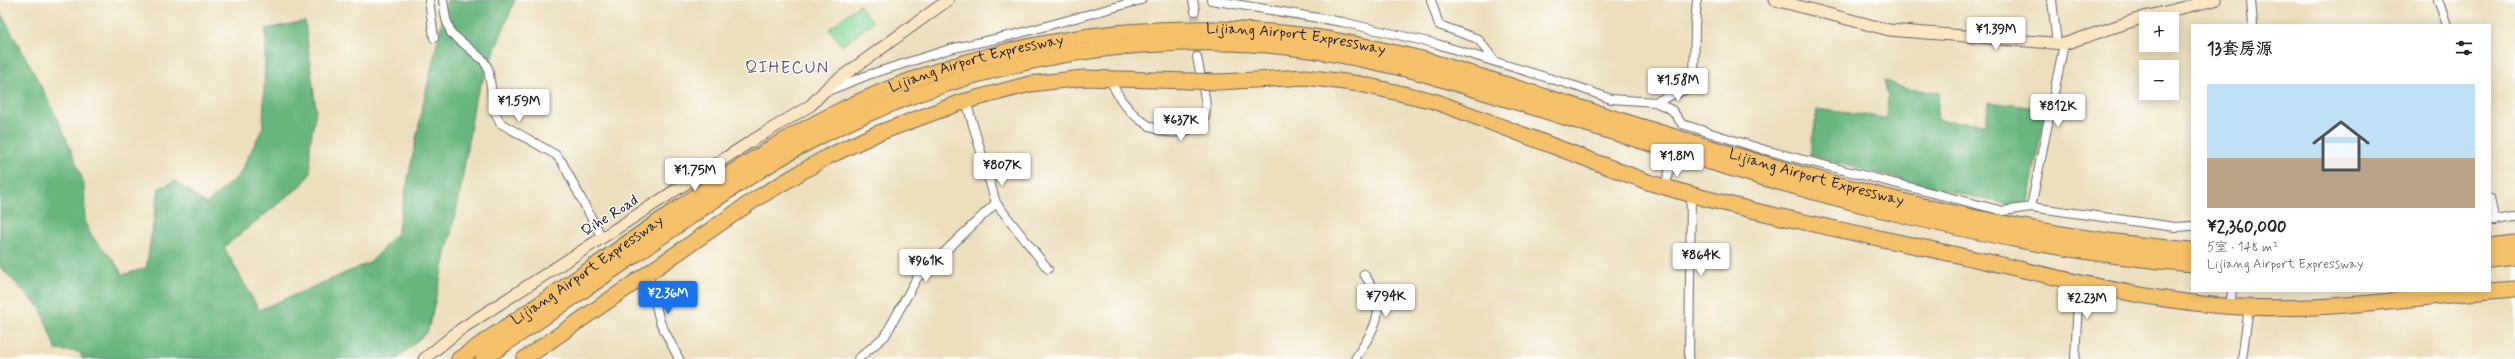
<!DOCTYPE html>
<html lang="zh">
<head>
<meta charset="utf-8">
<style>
	:root { --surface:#fff; --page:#f2f2f2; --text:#222; --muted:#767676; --line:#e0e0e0; --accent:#1a73e8 }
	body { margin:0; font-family:Mynerve,"LXGW WenKai TC",sans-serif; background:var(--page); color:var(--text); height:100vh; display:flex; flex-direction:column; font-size:15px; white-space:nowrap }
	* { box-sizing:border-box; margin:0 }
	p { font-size:13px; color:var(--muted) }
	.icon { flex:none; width:22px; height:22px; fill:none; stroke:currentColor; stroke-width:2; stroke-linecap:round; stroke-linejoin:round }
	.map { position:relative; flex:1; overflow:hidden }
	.panel { position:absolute; left:2191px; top:24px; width:300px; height:268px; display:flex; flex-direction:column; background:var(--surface); border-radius:0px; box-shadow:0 2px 10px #0003 }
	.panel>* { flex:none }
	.tools { position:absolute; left:2139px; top:12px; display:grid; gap:8px }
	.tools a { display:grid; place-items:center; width:40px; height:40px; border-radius:0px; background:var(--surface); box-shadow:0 2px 10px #0003; font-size:20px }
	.price { position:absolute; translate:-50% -34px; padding:0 9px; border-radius:4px; background:#fff; color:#222; font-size:13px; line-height:26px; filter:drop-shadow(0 1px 2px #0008) }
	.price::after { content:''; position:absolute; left:50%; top:24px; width:12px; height:9px; margin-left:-6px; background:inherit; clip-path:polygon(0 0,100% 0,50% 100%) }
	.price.current { background:var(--accent); color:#fff }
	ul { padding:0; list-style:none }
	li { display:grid; align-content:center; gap:8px; height:212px; padding:0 16px }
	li+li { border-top:1px solid var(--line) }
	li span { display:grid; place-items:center; height:124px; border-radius:0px; color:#555 }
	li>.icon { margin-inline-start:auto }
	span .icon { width:72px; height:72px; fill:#fffc; stroke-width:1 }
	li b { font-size:17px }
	h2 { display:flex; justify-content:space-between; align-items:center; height:48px; padding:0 16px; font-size:17px }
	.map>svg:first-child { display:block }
	.green { fill:#7fd396; stroke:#507a68 }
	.forest { fill:#67b57f; stroke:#446c5d }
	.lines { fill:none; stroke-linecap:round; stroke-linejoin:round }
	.street-tunnel { stroke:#c4b9a3; stroke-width:8; stroke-dasharray:8 4; stroke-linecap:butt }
	.street-casing { stroke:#696468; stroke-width:10 }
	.secondary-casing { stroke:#696468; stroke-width:13 }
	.highway-casing { stroke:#696468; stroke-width:17 }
	.street { stroke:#fff; stroke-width:8 }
	.secondary { stroke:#fbe6c4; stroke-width:11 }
	.highway { stroke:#f5c16b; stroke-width:15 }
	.highway-bridge-casing { stroke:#696468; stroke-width:17; stroke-linecap:butt }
	.highway-bridge { stroke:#f5c16b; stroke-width:15 }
	.labels { text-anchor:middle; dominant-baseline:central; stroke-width:3; stroke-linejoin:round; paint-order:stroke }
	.street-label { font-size:15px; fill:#22223b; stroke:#fdfcf7 }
	.quarter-label { font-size:17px; letter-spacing:1px; fill:#665376; stroke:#fdfcf7 }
</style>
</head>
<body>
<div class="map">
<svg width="2515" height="359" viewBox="0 0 2515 359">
	<rect width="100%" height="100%" fill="#fdfcf7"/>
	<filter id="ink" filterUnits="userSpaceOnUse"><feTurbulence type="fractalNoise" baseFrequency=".025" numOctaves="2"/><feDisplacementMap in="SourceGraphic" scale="8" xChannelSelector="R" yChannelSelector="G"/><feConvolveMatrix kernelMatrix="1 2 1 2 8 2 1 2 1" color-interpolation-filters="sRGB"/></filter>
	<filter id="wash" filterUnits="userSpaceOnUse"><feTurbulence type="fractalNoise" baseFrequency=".012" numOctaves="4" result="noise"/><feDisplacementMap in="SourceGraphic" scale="16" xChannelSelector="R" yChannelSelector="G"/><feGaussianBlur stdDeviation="0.9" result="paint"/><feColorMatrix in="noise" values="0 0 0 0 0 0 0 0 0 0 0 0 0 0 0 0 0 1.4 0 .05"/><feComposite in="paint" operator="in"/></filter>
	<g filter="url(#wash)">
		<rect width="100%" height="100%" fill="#ecdfbd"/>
		<path class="green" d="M859,5L873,22L842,46L829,29Z"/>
		<path class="forest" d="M447,0H515L475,100L459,199L428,331L397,359H82L80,352L56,350L41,309L0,267V12C31,66 61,120 82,178C88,195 81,217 88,229C97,248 113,253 122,275L146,268L159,188L176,181L206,204L239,175L263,127L266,29L305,21L316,110L310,145V174L302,185L224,247L259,310L371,262L397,233L424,100Z
			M1884,80L1906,89L1939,92L1937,120L1986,124L1988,102L2046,109L2028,202L2011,205L1942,190L1810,156L1817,109L1887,118L1888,97Z"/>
	</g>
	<g filter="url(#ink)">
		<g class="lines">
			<path class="street-tunnel" d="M1195,11L1197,57"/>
			<g class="street-casing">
				<path id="street" d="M429,0L434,38
					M443,0L446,19L451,33L483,60L488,68L495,112L500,123L556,155L562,162L602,238
					M1193,0L1195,11
					M1211,0L1342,22L1437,44L1578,87L1611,99L1655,102L1672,110L1682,124L1765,150L2003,211L2031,207L2175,227L2192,226
					M1431,0L1439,25L1478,39L1493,59
					M2052,0L2057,44
					M2251,0L2253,25
					M2438,0L2447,25
					M1110,78C1121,108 1153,142 1189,130C1196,127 1202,124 1205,117C1209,105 1199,71 1197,57
					M825,92L868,75L950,49L1017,34L1141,0
					M966,101L996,203L1048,269
					M1655,102L1694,86L1695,25L1697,0
					M1665,187L1671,164
					M2490,199L2495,221
					M2031,207L2064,44
					M2490,221L2515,217
					M648,273L660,322L679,359
					M2230,306L2232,291
					M858,359L885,336L917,278L996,203
					M1355,359C1366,341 1384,319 1376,296C1374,288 1368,281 1364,274
					M1689,359L1691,195
					M2075,359L2079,281
					M2242,359L2249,307"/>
			</g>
			<g class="secondary-casing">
				<path id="secondary" d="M1775,0L1889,30L2064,44L2144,17L2215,0
					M424,359L461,329L750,142L811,105L829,86L948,0"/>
			</g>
			<g class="highway-casing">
				<g id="highway">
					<path d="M1219,82L1306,77L1360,84L1434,101L1648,182C1749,213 1854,232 1957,255C2050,275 2145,302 2240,307C2323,311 2406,299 2489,291"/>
					<path d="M2490,246L2515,243"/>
					<path d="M2490,260L2515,257"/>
					<path d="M2490,291L2515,289"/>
					<path id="s1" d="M459,359C517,319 576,280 633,239C699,194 763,149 835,113C968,47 1123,19 1271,32C1322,36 1372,47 1422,59C1675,134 1927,229 2192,250"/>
					<path d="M483,359C540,320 596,282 652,243C703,208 753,172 807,143C949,68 1107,33 1267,45C1318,49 1369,60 1418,72C1673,148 1925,242 2192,264"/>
					<path d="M524,359L754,200L827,157L876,134L962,102L1030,84L1083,78L1190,81"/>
				</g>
			</g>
			<use href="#street" class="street"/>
			<use href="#secondary" class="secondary"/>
			<use href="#highway" class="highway"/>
			<g class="highway-bridge-casing">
				<path id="highway-bridge" d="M1190,81L1219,82"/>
			</g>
			<use href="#highway-bridge" class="highway-bridge"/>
		</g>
	</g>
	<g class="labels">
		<g class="street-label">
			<text stroke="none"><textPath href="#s1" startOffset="924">Lijiang Airport Expressway</textPath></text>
			<text stroke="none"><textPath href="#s1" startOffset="600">Lijiang Airport Expressway</textPath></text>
			<text stroke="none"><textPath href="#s1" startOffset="1464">Lijiang Airport Expressway</textPath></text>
			<text transform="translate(610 216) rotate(-32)">Qihe Road</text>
			<text stroke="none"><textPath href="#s1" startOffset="156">Lijiang Airport Expressway</textPath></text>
		</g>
		<g class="quarter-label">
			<text x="787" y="68">QIHECUN</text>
		</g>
	</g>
</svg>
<div class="tools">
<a>+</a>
<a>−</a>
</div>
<b class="price" style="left:1996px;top:51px">¥1.39M</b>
<b class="price" style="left:1678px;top:102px">¥1.58M</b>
<b class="price" style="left:519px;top:123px">¥1.59M</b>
<b class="price" style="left:2058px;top:128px">¥812K</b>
<b class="price" style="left:1181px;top:142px">¥637K</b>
<b class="price" style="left:1677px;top:178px">¥1.8M</b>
<b class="price" style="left:1002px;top:187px">¥807K</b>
<b class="price" style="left:695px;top:192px">¥1.75M</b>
<b class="price" style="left:1701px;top:277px">¥864K</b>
<b class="price" style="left:926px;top:283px">¥961K</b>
<b class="price current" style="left:668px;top:315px">¥2.36M</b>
<b class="price" style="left:1386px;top:318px">¥794K</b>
<b class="price" style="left:2087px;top:320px">¥2.23M</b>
<section class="panel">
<h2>13套房源<svg class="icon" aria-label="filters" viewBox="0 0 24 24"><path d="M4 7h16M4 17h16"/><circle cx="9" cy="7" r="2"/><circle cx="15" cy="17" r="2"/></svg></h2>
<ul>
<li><span style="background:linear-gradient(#bfe0f5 60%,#b9a48a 0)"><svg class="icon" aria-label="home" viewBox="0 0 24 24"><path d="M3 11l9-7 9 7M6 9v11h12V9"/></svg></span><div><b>¥2,360,000</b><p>5室 · 148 m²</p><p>Lijiang Airport Expressway</p></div></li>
</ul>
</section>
</div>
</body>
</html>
